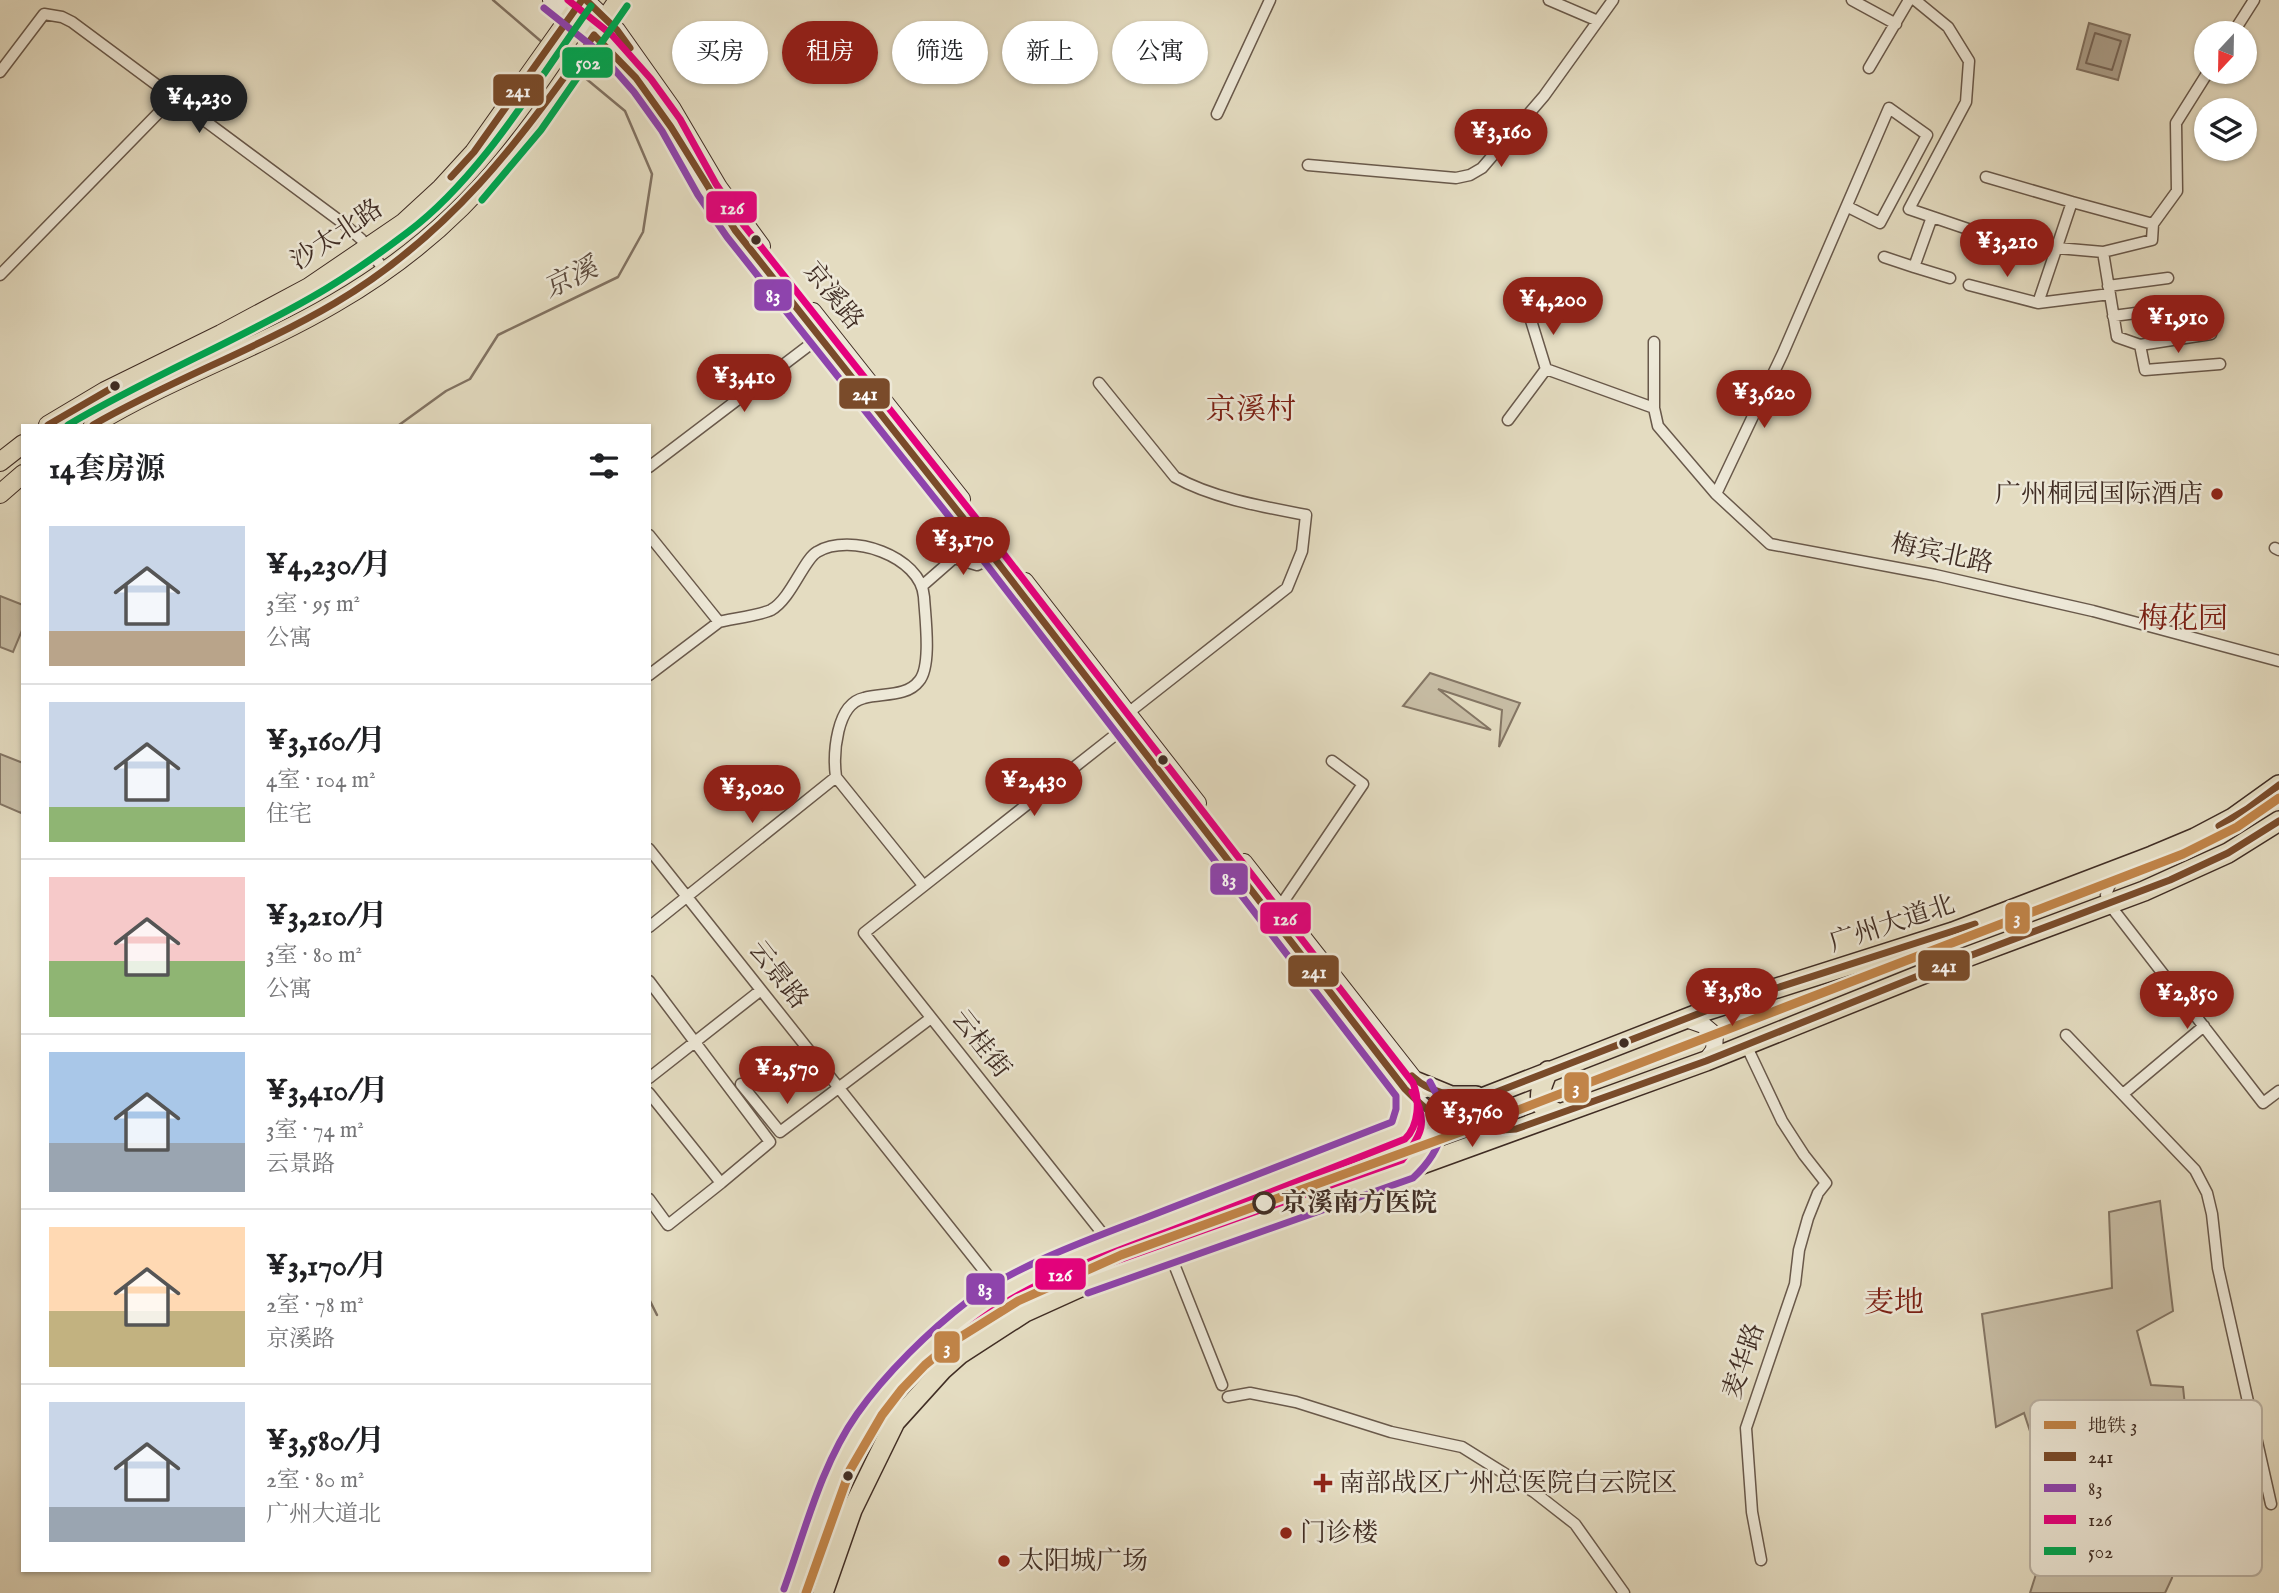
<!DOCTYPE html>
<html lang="zh">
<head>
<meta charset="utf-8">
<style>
	:root { --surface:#fff; --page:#f2f2f2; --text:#202124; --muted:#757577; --line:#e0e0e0; --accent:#8f2418 }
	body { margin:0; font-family:"IM FELL English","Noto Serif SC",serif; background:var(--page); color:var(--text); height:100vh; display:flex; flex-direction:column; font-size:26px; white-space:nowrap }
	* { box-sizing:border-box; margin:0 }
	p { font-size:23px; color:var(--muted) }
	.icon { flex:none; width:38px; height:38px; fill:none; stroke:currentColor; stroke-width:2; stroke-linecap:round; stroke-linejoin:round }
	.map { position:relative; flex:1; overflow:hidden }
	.side { position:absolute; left:21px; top:424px; width:630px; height:1148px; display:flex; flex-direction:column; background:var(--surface); border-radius:0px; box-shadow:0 2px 5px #0004 }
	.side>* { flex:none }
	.hud { position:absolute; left:672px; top:21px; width:665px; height:63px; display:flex; gap:14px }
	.needle { width:46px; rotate:202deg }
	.tools { position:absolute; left:2194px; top:21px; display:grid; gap:14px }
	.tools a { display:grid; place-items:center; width:63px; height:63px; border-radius:50%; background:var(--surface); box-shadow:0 2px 5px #0004; font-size:35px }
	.price { position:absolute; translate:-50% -60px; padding:0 16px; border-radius:24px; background:var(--accent); color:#fff; font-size:23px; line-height:46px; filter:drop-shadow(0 2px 4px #0008) }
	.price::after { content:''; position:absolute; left:50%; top:42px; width:21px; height:16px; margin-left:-10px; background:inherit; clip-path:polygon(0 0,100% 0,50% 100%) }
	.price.selected { background:#222; color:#fff }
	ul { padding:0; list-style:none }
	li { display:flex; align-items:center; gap:21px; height:175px; padding:0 28px }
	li+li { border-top:2px solid var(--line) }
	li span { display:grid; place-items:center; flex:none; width:196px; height:140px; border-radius:0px; color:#555 }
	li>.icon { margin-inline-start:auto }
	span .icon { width:84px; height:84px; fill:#fffc; stroke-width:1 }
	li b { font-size:30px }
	h2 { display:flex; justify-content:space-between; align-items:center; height:84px; padding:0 28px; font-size:30px }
	.tag { padding:0 24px; border-radius:32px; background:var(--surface); box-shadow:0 2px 5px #0004; font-size:24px; line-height:63px }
	.tag.selected { background:var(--accent); color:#fff }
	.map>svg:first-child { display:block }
	.green { fill:#c8bea6; stroke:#847665; stroke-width:2 }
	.water { fill:#aca08c; stroke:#817262; stroke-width:2 }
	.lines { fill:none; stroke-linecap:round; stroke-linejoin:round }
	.shore { stroke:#766658; stroke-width:2 }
	.stream { stroke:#817262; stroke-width:2.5 }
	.street-casing { stroke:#69594b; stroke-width:13 }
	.secondary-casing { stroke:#402d24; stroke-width:18 }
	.primary-casing { stroke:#402d24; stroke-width:20 }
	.highway-casing { stroke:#402d24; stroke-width:22 }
	.street { stroke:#ede8d7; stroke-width:10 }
	.secondary { stroke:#ede8d7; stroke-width:16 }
	.primary { stroke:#e4dcc1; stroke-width:18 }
	.highway { stroke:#e4dcc1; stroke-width:19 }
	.bus-1-casing { stroke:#ede8d7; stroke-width:12 }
	.bus-2-casing { stroke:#ede8d7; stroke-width:12 }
	.bus-3-casing { stroke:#ede8d7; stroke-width:12 }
	.bus-4-casing { stroke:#ede8d7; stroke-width:12 }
	.bus-1 { stroke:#7a4b2a; stroke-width:7 }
	.bus-2 { stroke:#8e44ad; stroke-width:7 }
	.bus-3 { stroke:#e5007d; stroke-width:7 }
	.bus-4 { stroke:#00a651; stroke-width:7 }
	.metro-1-casing { stroke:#ede8d7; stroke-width:14 }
	.metro-1 { stroke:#c18448; stroke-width:9 }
	.bus-dot { fill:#402d24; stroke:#ede8d7; stroke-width:2.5 }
	.poi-dot { fill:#8f2418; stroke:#ede8d7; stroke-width:2.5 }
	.stop-dot { fill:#ede8d7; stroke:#402d24; stroke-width:3.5 }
	.labels { text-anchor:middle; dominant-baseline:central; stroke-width:5; stroke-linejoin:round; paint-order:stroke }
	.street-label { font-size:26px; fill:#402d24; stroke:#ede8d7 }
	.poi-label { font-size:26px; fill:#402d24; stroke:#ede8d7; text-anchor:start }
	.stop-label { font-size:26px; font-weight:bold; fill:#402d24; stroke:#ede8d7; text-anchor:start }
	.water-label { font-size:28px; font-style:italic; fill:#5b4a3e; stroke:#ede8d7 }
	.quarter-label { font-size:30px; fill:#7a1f14; stroke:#ede8d7 }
	.key { fill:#ede8d7; stroke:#b9b0a1; stroke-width:2 }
	.key-label { font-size:19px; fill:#402d24 }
	.line-badge { stroke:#ede8d7; stroke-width:2.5 }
	.badge-label { font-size:19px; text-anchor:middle; font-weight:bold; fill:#fff }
</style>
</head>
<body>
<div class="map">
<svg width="2279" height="1593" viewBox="0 0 2279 1593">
	<rect width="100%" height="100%" fill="#e4dcc1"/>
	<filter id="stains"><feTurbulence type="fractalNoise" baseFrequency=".00286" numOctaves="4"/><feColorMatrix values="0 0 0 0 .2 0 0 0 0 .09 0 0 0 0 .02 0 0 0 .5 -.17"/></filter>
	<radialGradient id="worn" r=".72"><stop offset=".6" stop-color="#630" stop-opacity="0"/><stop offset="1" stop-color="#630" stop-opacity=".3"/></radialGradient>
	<path class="green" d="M0,596L23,605V628L13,652L0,647Z
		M1430,673L1520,703L1499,747L1502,710L1438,689L1491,730L1403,706Z
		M0,754L23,763V808L21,813L0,804Z
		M2160,1201L2173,1311L2137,1331L2151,1385L2183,1387L2191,1463L2172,1578L2165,1593H2030L2056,1511L2024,1413L1996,1427L1982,1314L2112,1288L2109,1212Z"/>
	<path class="water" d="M2089,23L2130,35L2118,80L2077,69Z"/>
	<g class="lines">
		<path class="shore" d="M2095,33L2121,41L2112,70L2086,63Z"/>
		<path class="stream" d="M493,0L543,43
			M554,51L567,63
			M399,425L446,391L470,379L498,335L618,277L643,232L652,174L625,111L578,72
			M649,1299L657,1315"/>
		<g class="street-casing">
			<path id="street" d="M1549,0L1598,21
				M1852,0L1896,24
				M1915,0L1948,27L1969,61L1966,102L1909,209L2012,244L2103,252L2152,240L2153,224L2177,191L2176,123L2208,72
				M2233,33L2254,0
				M1869,68L1909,0
				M0,72L44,14L62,17L72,22L344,224L361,239L385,271
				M1217,114L1270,0
				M1308,165L1456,178L1470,175L1482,168L1544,96L1613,0
				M1986,177L2072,202
				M1932,217L1914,267L1950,278
				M2103,252L2117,337L2140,345L2145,370L2220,364
				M1884,257L1914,267
				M0,275L174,97
				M1969,285L2038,303
				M2108,286L2168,278
				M2110,294L2038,303L2072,202L2153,224
				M1529,314L1546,369
				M2113,316L2182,307
				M1654,342V408L1658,426L1716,494L1770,544L1935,575L2093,611L2279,661
				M2140,345L2211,334
				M1546,369L1654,408
				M1099,383L1175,477C1212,498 1264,507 1306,515L1302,551L1287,588L1128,713
				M1508,420L1546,369
				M649,467L820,337
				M1716,494L1783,353L1889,108L1927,135L1880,223L1848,207
				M649,535L719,622L649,675
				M2275,548L2279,550
				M922,586L954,558L977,565L994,557
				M719,622C731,619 761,615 771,610C791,599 804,559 817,552C850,532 921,556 924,597C925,616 932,666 919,681C907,697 882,693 864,698C836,704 833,754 836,777
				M836,777L923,885
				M649,849L1001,1292
				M2115,871L2106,895L2109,904L2263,1103L2279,1091
				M1279,908L1363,784L1332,761
				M649,927L836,777
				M649,981L770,1142L721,1183
				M2066,1035L2195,1170L2207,1193L2212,1214L2218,1268L2271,1504
				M1746,1045L1782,1121L1804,1155L1826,1183L1818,1193L1808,1218L1799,1250L1795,1284L1746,1428L1752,1512L1761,1560
				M649,1078L761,990
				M741,1084L780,1132L931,1018
				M649,1093L721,1183L668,1225L649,1199
				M2123,1094L2204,1026
				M1158,1224L1222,1385
				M1110,1243L864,933L1124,728
				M1228,1397L1250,1393L1296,1402L1391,1432L1462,1447L1534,1492L1575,1524L1624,1593"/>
		</g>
		<g class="secondary-casing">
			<path id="secondary" d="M551,0L605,43L642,85L671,125L707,190L735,230L971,528L1405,1089C1430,1117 1465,1136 1504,1131
				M586,0L617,30L673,109L719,187L762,246
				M813,311L962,499
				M1025,581L1198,803
				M1244,862L1423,1090
				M1686,1019L1703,1025L1715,1035L1714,1050L1706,1061
				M1408,1169C1421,1154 1439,1130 1433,1109"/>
		</g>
		<g class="primary-casing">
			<path id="primary" d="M48,425L105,391L221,334L309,287L403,223L441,188L474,152L582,0
				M93,425C170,378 257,349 335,303C399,266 457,218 504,160C546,109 581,54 618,0
				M0,462L23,444
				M0,494L23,474"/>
		</g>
		<g class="highway-casing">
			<path id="highway" d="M1548,1071C1543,1083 1537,1095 1543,1107L1558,1113
				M1417,1082L1451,1096H1476
				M1400,1130L1408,1108L1405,1089
				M1362,1145L1372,1154L1378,1166L1371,1182
				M794,1593L839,1469L865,1421L892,1387L957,1324L989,1300L1018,1283L1110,1243L1708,1010L1953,932L2152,856L2195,838L2233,818L2279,785
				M823,1593L852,1510L895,1422L942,1370L960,1354L1025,1312L1109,1274L1408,1169L1706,1061L1948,964L2144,891L2228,853L2279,821"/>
		</g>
		<use href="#street" class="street"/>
		<use href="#secondary" class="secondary"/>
		<use href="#primary" class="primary"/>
		<use href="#highway" class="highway"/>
		<g class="bus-1-casing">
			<path id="bus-1" d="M586,0L617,30L630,48
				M451,177L474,152L582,0
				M48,425L117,385
				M93,425C171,380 257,349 335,303C448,236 521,141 594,35L636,78L671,127L735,230L971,528L1405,1089C1414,1098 1424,1108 1434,1115C1459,1132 1488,1132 1516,1129L1706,1061L1948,964L2170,880L2228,853L2279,821
				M2219,826L2247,809L2279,785
				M1412,1076C1435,1098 1464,1097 1494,1093L1708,1010L1975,924"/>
		</g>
		<g class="bus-2-casing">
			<path id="bus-2" d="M544,8L598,51L634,92L662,131L698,195L727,237L963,534L1396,1096V1109L1392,1122C1310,1154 1228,1186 1145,1218C1090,1239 1015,1266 968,1301C930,1330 885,1374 857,1414C821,1465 805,1531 784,1589
				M1088,1293L1413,1178C1444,1149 1452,1119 1430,1082"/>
		</g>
		<g class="bus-3-casing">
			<path id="bus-3" d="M568,0L612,35L651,79L680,119L716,184L743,224L979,522L1413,1083C1420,1100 1419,1126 1405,1139C1333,1168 1260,1196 1188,1224C1134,1245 1072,1266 1022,1293C970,1321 906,1378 874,1427C841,1477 825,1538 805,1593
				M1082,1273L1402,1160C1422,1135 1429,1121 1412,1092"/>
		</g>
		<g class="bus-4-casing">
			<path id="bus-4" d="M482,200L541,130L627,6
				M68,425C147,378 232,343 312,297C344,279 379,254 408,232C482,176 537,81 591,6"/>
		</g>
		<use href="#bus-1" class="bus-1"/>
		<use href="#bus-2" class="bus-2"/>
		<use href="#bus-3" class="bus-3"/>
		<use href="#bus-4" class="bus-4"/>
		<g class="metro-1-casing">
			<path id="metro-1" d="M806,1593L850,1470L882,1415L902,1389L925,1365L954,1341L1018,1301L1121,1255L1474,1127L2183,854L2237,827L2279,798"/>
		</g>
		<use href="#metro-1" class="metro-1"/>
	</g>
	<g class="bus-dot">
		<circle cx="756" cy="240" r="6"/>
		<circle cx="115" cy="386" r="6"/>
		<circle cx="1163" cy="760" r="6"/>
		<circle cx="1624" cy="1043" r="6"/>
		<circle cx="848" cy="1476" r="6"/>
	</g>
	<g class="poi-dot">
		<circle cx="2217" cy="494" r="7"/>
		<path d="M1319.5 1472.5h7v7h7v7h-7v7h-7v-7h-7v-7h7z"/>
		<circle cx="1286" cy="1533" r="7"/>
		<circle cx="1004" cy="1561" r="7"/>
	</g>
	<circle class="stop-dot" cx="1264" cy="1203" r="10"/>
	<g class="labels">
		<g class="street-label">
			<text transform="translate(337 235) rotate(-34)">沙太北路</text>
			<text transform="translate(833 296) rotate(51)">京溪路</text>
			<text transform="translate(1942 554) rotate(12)">梅宾北路</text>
			<text transform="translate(1892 924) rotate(-18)">广州大道北</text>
			<text transform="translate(778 975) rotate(52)">云景路</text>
			<text transform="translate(981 1044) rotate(52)">云桂街</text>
			<text transform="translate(1744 1361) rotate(-71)">麦华路</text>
		</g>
		<g class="poi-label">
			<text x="2203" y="494" text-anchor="end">广州桐园国际酒店</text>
			<text x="1339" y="1483">南部战区广州总医院白云院区</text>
			<text x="1300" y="1533">门诊楼</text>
			<text x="1018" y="1561">太阳城广场</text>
		</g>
		<g class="stop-label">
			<text x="1281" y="1203">京溪南方医院</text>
		</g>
		<g class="water-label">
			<text transform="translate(571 279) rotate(-26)">京溪</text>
		</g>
		<g class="quarter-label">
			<text x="1251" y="411">京溪村</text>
			<text x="2183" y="620">梅花园</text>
			<text x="1894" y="1304">麦地</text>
		</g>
	</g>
	<rect x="2030" y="1400" width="232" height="176" rx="10" class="key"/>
	<rect x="2044" y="1421" width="32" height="8" fill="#c18448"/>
	<rect x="2044" y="1452" width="32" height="9" fill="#7a4b2a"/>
	<rect x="2044" y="1484" width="32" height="8" fill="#8e44ad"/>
	<rect x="2044" y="1515" width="32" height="9" fill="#e5007d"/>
	<rect x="2044" y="1547" width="32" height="8" fill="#00a651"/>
	<g class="key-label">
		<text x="2088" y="1432">地铁 3</text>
		<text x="2088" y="1463">241</text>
		<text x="2088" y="1495">83</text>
		<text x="2088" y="1526">126</text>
		<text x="2088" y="1558">502</text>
	</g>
	<g class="line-badge">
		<rect x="561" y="46" width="53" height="33" rx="7" fill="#00a651"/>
		<rect x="492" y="73" width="53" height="34" rx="7" fill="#7a4b2a"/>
		<rect x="705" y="190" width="53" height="34" rx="7" fill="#e5007d"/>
		<rect x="753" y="278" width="40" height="34" rx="7" fill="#8e44ad"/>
		<rect x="838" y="377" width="53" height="33" rx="7" fill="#7a4b2a"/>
		<rect x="1209" y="862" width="40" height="34" rx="7" fill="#8e44ad"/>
		<rect x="2004" y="901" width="27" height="34" rx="7" fill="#c18448"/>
		<rect x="1259" y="901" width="53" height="34" rx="7" fill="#e5007d"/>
		<rect x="1917" y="949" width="54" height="33" rx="7" fill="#7a4b2a"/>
		<rect x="1287" y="954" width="53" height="34" rx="7" fill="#7a4b2a"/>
		<rect x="1563" y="1071" width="27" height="33" rx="7" fill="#c18448"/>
		<rect x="1034" y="1257" width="53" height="34" rx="7" fill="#e5007d"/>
		<rect x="965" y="1272" width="41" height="34" rx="7" fill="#8e44ad"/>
		<rect x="933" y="1330" width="28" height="34" rx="7" fill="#c18448"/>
	</g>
	<g class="badge-label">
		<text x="588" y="69">502</text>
		<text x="518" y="97">241</text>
		<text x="732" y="214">126</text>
		<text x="773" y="302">83</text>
		<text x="865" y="400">241</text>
		<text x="1229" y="886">83</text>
		<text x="2017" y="924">3</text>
		<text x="1285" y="925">126</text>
		<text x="1944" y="972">241</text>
		<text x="1314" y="978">241</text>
		<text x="1576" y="1094">3</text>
		<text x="1060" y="1281">126</text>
		<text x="985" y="1296">83</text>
		<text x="947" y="1354">3</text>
	</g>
	<rect width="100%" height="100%" filter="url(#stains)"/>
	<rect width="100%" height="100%" fill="url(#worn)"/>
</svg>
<div class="tools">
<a><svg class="needle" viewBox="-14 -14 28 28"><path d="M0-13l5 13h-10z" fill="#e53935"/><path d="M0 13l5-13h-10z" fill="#757577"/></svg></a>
<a><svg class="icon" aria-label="layers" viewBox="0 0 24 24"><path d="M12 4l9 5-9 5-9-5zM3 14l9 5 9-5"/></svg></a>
</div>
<b class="price selected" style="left:199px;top:135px">¥4,230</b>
<b class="price" style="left:1501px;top:169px">¥3,160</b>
<b class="price" style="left:2007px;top:279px">¥3,210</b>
<b class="price" style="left:1553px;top:337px">¥4,200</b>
<b class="price" style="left:2178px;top:355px">¥1,910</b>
<b class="price" style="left:744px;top:414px">¥3,410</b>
<b class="price" style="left:1764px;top:430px">¥3,620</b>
<b class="price" style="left:963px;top:577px">¥3,170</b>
<b class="price" style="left:1034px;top:818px">¥2,430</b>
<b class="price" style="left:752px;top:825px">¥3,020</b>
<b class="price" style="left:1732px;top:1028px">¥3,580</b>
<b class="price" style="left:2187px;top:1031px">¥2,850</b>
<b class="price" style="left:787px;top:1106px">¥2,570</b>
<b class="price" style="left:1472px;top:1149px">¥3,760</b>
<div class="hud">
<a class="tag">买房</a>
<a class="tag selected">租房</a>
<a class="tag">筛选</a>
<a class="tag">新上</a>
<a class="tag">公寓</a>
</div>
<section class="side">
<h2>14套房源<svg class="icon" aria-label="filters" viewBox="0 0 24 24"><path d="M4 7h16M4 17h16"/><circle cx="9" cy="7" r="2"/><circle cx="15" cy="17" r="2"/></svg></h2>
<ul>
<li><span style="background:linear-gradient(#c9d6e8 75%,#b9a48a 0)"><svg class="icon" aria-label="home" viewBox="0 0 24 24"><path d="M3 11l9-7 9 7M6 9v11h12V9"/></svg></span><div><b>¥4,230/月</b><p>3室 · 95 m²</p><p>公寓</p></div></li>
<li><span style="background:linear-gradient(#c9d6e8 75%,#8fb573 0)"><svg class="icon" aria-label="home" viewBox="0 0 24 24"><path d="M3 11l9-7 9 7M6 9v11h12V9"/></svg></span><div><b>¥3,160/月</b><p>4室 · 104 m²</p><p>住宅</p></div></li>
<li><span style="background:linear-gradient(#f6c9c9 60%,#8fb573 0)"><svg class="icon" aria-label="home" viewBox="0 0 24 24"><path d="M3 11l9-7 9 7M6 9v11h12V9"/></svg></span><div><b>¥3,210/月</b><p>3室 · 80 m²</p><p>公寓</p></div></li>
<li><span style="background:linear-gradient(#a9c7e8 65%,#9aa5b1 0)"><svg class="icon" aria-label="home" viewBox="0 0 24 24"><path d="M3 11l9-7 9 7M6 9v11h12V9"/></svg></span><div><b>¥3,410/月</b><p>3室 · 74 m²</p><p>云景路</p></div></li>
<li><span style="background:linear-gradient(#ffd9b3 60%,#c2b280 0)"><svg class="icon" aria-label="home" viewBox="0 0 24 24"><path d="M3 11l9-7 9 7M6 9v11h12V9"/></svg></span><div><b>¥3,170/月</b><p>2室 · 78 m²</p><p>京溪路</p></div></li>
<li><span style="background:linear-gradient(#c9d6e8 75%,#9aa5b1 0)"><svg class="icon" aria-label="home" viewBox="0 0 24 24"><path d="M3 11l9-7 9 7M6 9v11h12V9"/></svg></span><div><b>¥3,580/月</b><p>2室 · 80 m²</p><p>广州大道北</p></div></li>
</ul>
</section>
</div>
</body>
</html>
